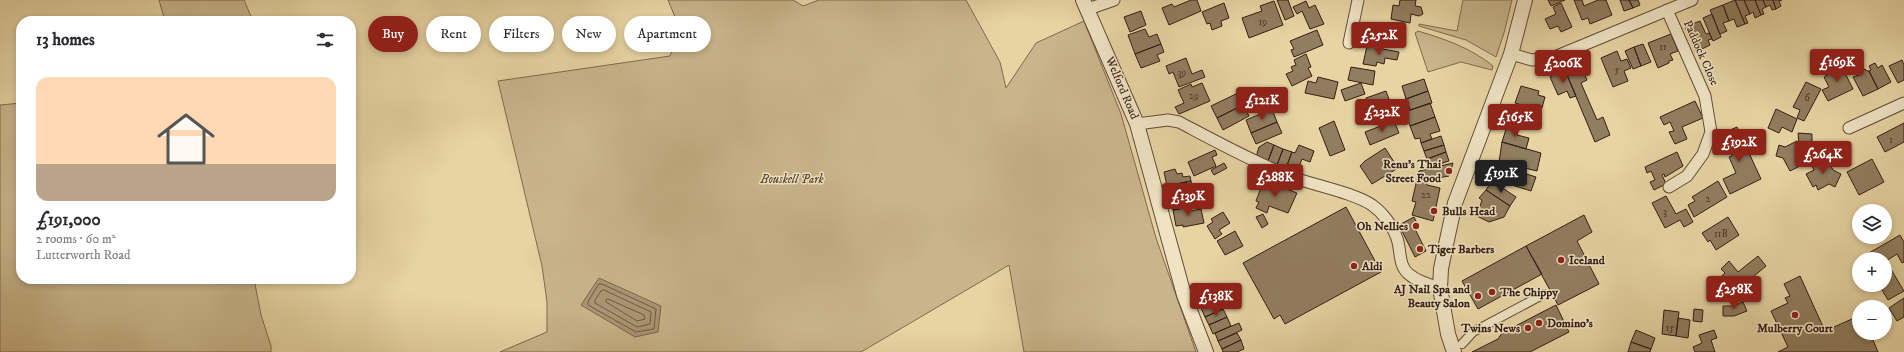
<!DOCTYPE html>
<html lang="en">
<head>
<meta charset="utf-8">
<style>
	:root { --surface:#fff; --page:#f2f2f3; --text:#2b2b33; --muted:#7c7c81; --line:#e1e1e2; --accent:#8f2418 }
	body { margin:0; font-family:"IM FELL DW Pica",serif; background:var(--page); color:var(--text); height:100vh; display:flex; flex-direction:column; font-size:15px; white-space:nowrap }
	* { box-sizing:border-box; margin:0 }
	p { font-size:13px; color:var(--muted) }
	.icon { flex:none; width:22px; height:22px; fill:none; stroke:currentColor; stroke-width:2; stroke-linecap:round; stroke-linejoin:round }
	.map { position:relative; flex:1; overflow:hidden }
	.panel { position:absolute; left:16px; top:16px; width:340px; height:268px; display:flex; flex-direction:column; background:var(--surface); border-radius:16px; box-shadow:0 2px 6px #0003 }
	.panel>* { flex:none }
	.top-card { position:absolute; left:368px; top:16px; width:380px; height:36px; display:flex; gap:8px }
	.tools { position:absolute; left:1852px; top:204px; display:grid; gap:8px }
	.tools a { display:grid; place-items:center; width:40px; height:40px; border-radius:50%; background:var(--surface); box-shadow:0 2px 6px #0003; font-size:20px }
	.price { position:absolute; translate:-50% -34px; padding:0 9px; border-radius:4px; background:var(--accent); color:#fff; font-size:13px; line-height:26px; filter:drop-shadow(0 1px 2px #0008) }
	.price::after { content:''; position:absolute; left:50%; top:24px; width:12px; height:9px; margin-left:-6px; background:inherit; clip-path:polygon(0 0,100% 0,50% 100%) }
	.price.selected { background:#222; color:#fff }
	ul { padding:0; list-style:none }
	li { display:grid; align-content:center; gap:8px; height:212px; padding:0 20px }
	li+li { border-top:1px solid var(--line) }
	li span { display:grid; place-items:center; height:124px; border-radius:12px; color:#555 }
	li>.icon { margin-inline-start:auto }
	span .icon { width:72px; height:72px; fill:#fffc; stroke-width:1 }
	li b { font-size:17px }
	h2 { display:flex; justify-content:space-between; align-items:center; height:48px; padding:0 20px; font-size:17px }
	.tag { padding:0 14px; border-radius:18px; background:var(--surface); box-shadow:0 2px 6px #0003; font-size:14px; line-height:36px }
	.tag.selected { background:var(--accent); color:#fff }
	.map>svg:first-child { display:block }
	.green { fill:#c9b58b; stroke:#7e6a50 }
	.water { fill:#aa9673; stroke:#7b664d }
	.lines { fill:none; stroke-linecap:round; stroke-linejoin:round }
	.shore { stroke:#6f5a44; stroke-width:1 }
	.building { fill:#917d5f; stroke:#341f15 }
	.pedestrian-casing { stroke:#614c38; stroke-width:10 }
	.minor-casing { stroke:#614c38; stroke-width:13 }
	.tertiary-casing { stroke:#614c38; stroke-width:16 }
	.pedestrian { stroke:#efe3c3; stroke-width:8 }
	.minor { stroke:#efe3c3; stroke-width:11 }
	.tertiary { stroke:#efe3c3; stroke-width:14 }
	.poi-dot { fill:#8f2418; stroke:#efe3c3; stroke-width:1.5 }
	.labels { text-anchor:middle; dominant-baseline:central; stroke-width:3; stroke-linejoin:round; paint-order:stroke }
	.number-label { font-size:10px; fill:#4b3628 }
	.street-label { font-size:12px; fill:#341f15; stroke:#efe3c3 }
	.poi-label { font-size:12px; font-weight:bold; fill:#341f15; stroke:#efe3c3; text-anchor:start }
	.park-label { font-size:12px; font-style:italic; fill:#594432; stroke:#efe3c3 }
</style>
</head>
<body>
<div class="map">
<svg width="1904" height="352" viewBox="0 0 1904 352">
	<rect width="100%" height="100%" fill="#e7d4a3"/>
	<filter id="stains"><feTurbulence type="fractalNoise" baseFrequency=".005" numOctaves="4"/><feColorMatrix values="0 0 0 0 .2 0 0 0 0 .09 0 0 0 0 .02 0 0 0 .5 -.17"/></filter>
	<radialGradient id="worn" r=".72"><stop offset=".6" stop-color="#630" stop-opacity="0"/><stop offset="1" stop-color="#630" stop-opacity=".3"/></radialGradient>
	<path class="green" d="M159,0H244L253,21H165Z
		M668,0H793L803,6L819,0H966L1000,62L1006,88L1036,43L1084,21L1121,114L1156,238L1196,352H1024L1009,265L861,352H500L547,332V302L542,266L498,81L670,56L680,29Z
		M1463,0H1512L1504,33L1496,57L1466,40L1419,26V24L1457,31Z
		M1418,31C1445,39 1471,48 1493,66L1492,70L1461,62L1428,72L1415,33Z
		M21,103V279H254L261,315L271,346V352H0V105Z"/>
	<path class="water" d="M599,278L661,306L658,332L635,337L581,305Z"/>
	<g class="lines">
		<path class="shore" d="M599,284H602L656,309L654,329L636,332L588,305V302Z
			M604,290L651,312L650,324L637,327L595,303V300L601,291Z
			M608,299L644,315L645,319L637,321L606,302V300Z"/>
	</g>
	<path class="building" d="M1191,0H1197L1201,11L1169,25L1162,8L1172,4L1174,7Z
		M1277,0H1288L1294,16L1285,20Z
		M1400,0H1416L1415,6L1421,7L1423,14L1419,16L1411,14L1410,23L1391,19L1393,5L1399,6Z
		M1548,0H1565L1551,6Z
		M1574,0H1582L1584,6L1598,0H1606L1612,15L1590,24L1588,18L1582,20Z
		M1620,0H1629L1633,8L1624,11Z
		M1629,0H1638L1640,5L1633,8Z
		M1735,0L1745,24L1737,27L1734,19L1729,21L1723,5Z
		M1735,0H1744L1750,14L1745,16L1748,23L1745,24Z
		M1744,0H1755L1761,15L1755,18L1753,12L1750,14Z
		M1755,0H1763L1766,7L1762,9L1764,14L1761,15Z
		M1763,0H1773L1776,9L1772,10L1770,5L1766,7Z
		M1773,0H1782L1779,1L1781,6L1776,9Z
		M1274,1L1283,25L1249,38L1242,18L1262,11L1260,6Z
		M1306,1L1309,8L1315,5L1324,24L1310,29L1302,11L1297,14L1293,7Z
		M1224,3L1229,18L1221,21L1222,26L1212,30L1210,23L1207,24L1202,12Z
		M1561,3L1572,27L1561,32L1558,26L1550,29L1545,19L1556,14L1553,7Z
		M1723,5L1729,21L1723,23L1727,31L1720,34L1710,10Z
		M1141,11L1146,25L1130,32L1124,17Z
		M1712,14L1721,37L1713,41L1703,18Z
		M1700,21L1706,34L1709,33L1712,39L1708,40L1710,45L1696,52L1685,27Z
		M1362,23L1390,29L1389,34L1396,36L1395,44L1360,37Z
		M1145,29L1149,37L1157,34L1161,44L1135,54L1128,35Z
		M1317,30L1323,45L1294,57L1291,50L1294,49L1290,41Z
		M1671,34L1678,51L1670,54L1673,60L1669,61V63L1658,68L1648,43Z
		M1161,44L1164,52L1157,55L1160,61L1141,68L1135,54Z
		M1643,44L1651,62L1641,66L1634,47Z
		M1367,46L1399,52L1397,60L1385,58L1384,64L1377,62L1376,66L1363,64Z
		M1634,47L1641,66L1633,69L1625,51Z
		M1617,51L1621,61L1627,59L1631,68L1624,71L1628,81L1613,87L1601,58Z
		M1306,54L1311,67L1308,68L1312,76L1292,86L1286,74L1293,71L1291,67L1296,65L1294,60Z
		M1186,58L1192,74L1202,70L1205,77L1179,87L1173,72L1169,74L1166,66Z
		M1902,60L1904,65V80L1898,83L1889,66Z
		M1839,61L1853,89L1828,101L1822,90L1829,87L1824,77L1835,71L1832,64Z
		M1579,62L1587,80L1581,83L1597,120L1603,117L1610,135L1595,142L1564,68Z
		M1875,63L1878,68L1882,65L1891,82L1878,89L1869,71L1871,70L1869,66Z
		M1351,67L1375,71L1373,85L1348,80Z
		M1865,69L1867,71H1869L1878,89L1863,96L1853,77L1859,75L1858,72Z
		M1565,70L1576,96L1570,98L1567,91L1558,95L1550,77Z
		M1318,77L1338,82L1334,99L1305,93L1308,81L1316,83Z
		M1424,79L1428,91L1406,99L1402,86Z
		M1806,82L1821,89L1804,121L1797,118L1800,110L1793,107Z
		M1202,83L1210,101L1179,114L1175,107L1184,103L1178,90L1191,84L1192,87Z
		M1361,83L1365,94L1345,101L1341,90Z
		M1521,86L1539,91L1538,95L1545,97L1542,108L1535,106L1534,109L1515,103Z
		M1386,91L1394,113L1374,120L1366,98Z
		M1428,91L1432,103L1410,110L1406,99Z
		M1238,93L1243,105L1217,118L1211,106Z
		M1695,101L1703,118L1682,127L1687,139L1675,144L1669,132L1674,131L1670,122L1664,125L1660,117Z
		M1430,103L1435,117L1410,126L1405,112Z
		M1243,105L1249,116L1223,130L1217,118Z
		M1272,109L1277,122L1251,133L1246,120Z
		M1776,109L1797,119L1792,132L1782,127L1779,133L1768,128Z
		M1512,110L1521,112L1520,117L1527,119L1525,129L1508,124Z
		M1435,117L1440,131L1430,134L1432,139L1421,143L1420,138L1415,139L1410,126Z
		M1334,121L1345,150L1330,156L1319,128Z
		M1394,121L1399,133L1370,145L1365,132Z
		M1277,122L1282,133L1256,144L1251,133Z
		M1904,123V142L1885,152L1877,137Z
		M1507,126L1518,130L1517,135L1529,138L1526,149L1502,142Z
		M1737,127L1761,179L1730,194L1723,179L1736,173L1729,157L1732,156L1721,134Z
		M1798,133L1812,134V144H1799Z
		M1441,136L1444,145L1424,151L1421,143Z
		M1797,141L1800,148L1806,145L1814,159L1790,171L1783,158L1776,156L1779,145L1785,147Z
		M1267,142L1274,145L1268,161L1256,157L1259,147Z
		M1502,142L1541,153L1537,171L1499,162Z
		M1274,145L1283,149L1277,165L1268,161Z
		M1299,145L1314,151L1310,162L1302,159L1296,173L1286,168L1292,152L1295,153Z
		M1444,145L1446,152L1427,159L1424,151Z
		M1385,148L1398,168L1372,184L1360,166L1365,161Z
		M1283,149L1292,152L1286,168L1277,165Z
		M1215,150L1217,155L1212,157L1216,166L1194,176L1188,162Z
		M1446,152L1449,161L1430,167L1427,159Z
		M1677,152L1683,166L1665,177L1664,174L1662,175L1666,184L1654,190L1650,182L1655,180L1651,171L1647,173L1645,167Z
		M1872,159L1884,182L1859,195L1847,172Z
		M1823,160L1825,163L1828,161L1833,170L1841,174L1835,187L1829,184L1818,190L1816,185L1813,187L1806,174L1814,170L1812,166Z
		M1224,163L1227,168L1214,175L1211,170Z
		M1453,163L1449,176L1427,180V185L1440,188L1433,221L1412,215L1416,202L1412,201L1419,171Z
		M1498,165L1536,177L1531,191L1493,179Z
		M1175,169L1177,174L1182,173L1183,177L1190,176L1191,181L1167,186L1164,172Z
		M1264,180L1297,193L1288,213L1269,206L1267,213L1256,208L1259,202L1256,201Z
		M1191,181L1192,185L1185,187L1186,193L1180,195L1181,199L1170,201L1167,186Z
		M1492,181L1516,197L1510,206L1486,190Z
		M1718,181L1727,197L1694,217L1688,205L1695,201L1692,197Z
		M1486,190L1510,206L1504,217L1489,222L1477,216L1482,200L1479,198Z
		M1196,196L1198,202L1190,203L1191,207L1173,210L1170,201Z
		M1666,196L1676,214L1686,209L1693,222L1684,227L1680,220L1665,228L1652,203Z
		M1189,207L1190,211L1201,209L1204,223L1183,227V225L1176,226L1173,210Z
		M1346,207L1381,272L1285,324L1280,315L1274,319L1243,263Z
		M1223,212L1230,223L1219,230L1222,234L1215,239L1207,226L1213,222L1211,219Z
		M1263,214L1268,224L1262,228L1256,217Z
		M1584,215L1592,232L1577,241L1599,284L1558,305L1526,246Z
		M1414,217L1419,227L1415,229L1426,251L1415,257L1399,225Z
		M1728,217L1739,235L1716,250L1710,240L1708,242L1702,233Z
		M1235,231L1243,246L1225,255L1217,241Z
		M1900,235L1904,242V262L1902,263L1897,254L1886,261L1904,291L1888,300L1879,285H1885V259H1863L1862,257Z
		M1526,246L1542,274L1478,309L1462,281Z
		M1758,256L1766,266L1746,283L1744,281L1735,288L1741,296L1733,303L1715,282L1725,273L1721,269L1729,261L1738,272Z
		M1800,276L1825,331L1852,319L1859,334L1870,333L1878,352H1778L1788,347L1771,311L1788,303L1785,298L1790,296L1784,284Z
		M1215,291L1219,300L1201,308L1197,299Z
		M1904,298V317L1897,321L1889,308Z
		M1219,300L1223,309L1205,317L1201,308Z
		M1743,302L1747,311L1734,316H1723V306H1733Z
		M1556,305L1569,332L1530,352H1472L1498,339L1502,333Z
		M1223,309L1227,317L1209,325L1205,317Z
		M1694,309L1703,310L1702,322L1693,321Z
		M1664,310L1679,312L1676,336L1662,334Z
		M1227,317L1231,326L1213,334L1209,325Z
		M1678,318L1690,320L1688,338L1676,336Z
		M1239,323L1242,330L1218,341L1215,333Z
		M1636,330L1655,338L1651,349L1631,342Z
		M1714,330L1717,338L1711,340L1715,352H1695L1693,347L1702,343L1699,335Z
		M1237,333L1241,340L1222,349L1218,341Z
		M1241,340L1244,349L1237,352H1223L1222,349Z
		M1631,342L1651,349L1650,352H1628Z"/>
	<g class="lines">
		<g class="pedestrian-casing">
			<path id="pedestrian" d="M1462,344L1473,332L1544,294"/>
		</g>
		<g class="minor-casing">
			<path id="minor" d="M1088,9L1114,0
				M1667,10L1705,96L1711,132L1703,154L1687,176L1669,187
				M1349,43L1358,0
				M1511,54L1532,60L1552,58L1692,0
				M1137,124L1168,120L1179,122C1215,141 1251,161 1289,176C1312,185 1352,192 1372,205C1382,212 1392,225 1396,236C1402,249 1397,266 1410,275C1418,282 1430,285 1440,288
				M1849,128L1904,103"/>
		</g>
		<g class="tertiary-casing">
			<path id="tertiary" d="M1083,0L1137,124L1184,295L1206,352
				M1454,352L1448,334L1440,288L1441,269L1445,249L1455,203L1511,54L1525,0"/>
		</g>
		<use href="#pedestrian" class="pedestrian"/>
		<use href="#minor" class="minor"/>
		<use href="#tertiary" class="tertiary"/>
	</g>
	<g class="poi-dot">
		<circle cx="1449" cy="171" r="4"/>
		<circle cx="1434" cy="211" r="4"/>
		<circle cx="1416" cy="226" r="4"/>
		<circle cx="1420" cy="249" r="4"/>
		<circle cx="1561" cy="260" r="4"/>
		<circle cx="1354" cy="266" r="4"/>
		<circle cx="1492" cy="292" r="4"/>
		<circle cx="1478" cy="296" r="4"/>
		<circle cx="1795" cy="315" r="4"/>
		<circle cx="1539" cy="323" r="4"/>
		<circle cx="1528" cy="328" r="4"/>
	</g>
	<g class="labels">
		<g class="number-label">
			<text x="1263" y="22">19</text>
			<text x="1663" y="47">11</text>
			<text x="1617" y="70">5</text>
			<text x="1182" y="73">39</text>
			<text x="1194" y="96">29</text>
			<text x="1807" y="98">6</text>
			<text x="1891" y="140">1</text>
			<text x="1426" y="195">22</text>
			<text x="1708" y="199">2</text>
			<text x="1665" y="212">3</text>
			<text x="1721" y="234">11B</text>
			<text x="1670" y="328">15</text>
		</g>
		<g class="street-label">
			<text transform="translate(1701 53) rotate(66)">Paddock Close</text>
			<text transform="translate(1122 88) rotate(67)">Welford Road</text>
		</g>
		<g class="poi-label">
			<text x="1441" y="164" text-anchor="end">Renu's Thai<tspan x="1441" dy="14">Street Food</tspan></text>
			<text x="1442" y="211">Bulls Head</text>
			<text x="1408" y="226" text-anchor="end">Oh Nellies</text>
			<text x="1428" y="249">Tiger Barbers</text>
			<text x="1569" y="260">Iceland</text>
			<text x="1362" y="266">Aldi</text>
			<text x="1470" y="289" text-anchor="end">AJ Nail Spa and<tspan x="1470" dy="14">Beauty Salon</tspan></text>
			<text x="1500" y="292">The Chippy</text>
			<text x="1547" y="323">Domino's</text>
			<text x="1520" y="328" text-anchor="end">Twins News</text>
			<text x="1795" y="328" text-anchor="middle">Mulberry Court</text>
		</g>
		<g class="park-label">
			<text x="792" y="179">Bouskell Park</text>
		</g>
	</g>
	<rect width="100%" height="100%" filter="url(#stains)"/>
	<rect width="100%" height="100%" fill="url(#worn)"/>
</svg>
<div class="tools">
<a><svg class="icon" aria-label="layers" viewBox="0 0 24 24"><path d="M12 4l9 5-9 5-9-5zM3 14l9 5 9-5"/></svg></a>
<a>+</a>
<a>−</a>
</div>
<b class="price" style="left:1379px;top:56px">£252K</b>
<b class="price" style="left:1837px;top:83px">£169K</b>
<b class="price" style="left:1563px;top:84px">£206K</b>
<b class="price" style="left:1262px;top:121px">£121K</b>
<b class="price" style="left:1382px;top:133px">£232K</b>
<b class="price" style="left:1515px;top:138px">£165K</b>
<b class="price" style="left:1739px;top:163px">£192K</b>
<b class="price" style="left:1823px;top:175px">£264K</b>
<b class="price selected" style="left:1501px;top:194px">£191K</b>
<b class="price" style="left:1275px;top:198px">£288K</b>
<b class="price" style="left:1188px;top:217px">£139K</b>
<b class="price" style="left:1734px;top:310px">£258K</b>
<b class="price" style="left:1216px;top:317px">£138K</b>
<div class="top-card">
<a class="tag selected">Buy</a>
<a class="tag">Rent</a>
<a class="tag">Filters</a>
<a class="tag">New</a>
<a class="tag">Apartment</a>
</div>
<section class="panel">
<h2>13 homes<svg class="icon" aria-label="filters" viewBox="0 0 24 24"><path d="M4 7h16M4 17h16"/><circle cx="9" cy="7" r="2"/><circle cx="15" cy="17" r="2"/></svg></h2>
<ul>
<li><span style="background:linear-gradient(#ffd9b3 70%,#b9a48a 0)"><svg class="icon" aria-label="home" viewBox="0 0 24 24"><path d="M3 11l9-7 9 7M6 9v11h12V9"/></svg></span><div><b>£191,000</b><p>2 rooms · 60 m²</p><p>Lutterworth Road</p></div></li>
</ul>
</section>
</div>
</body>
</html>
